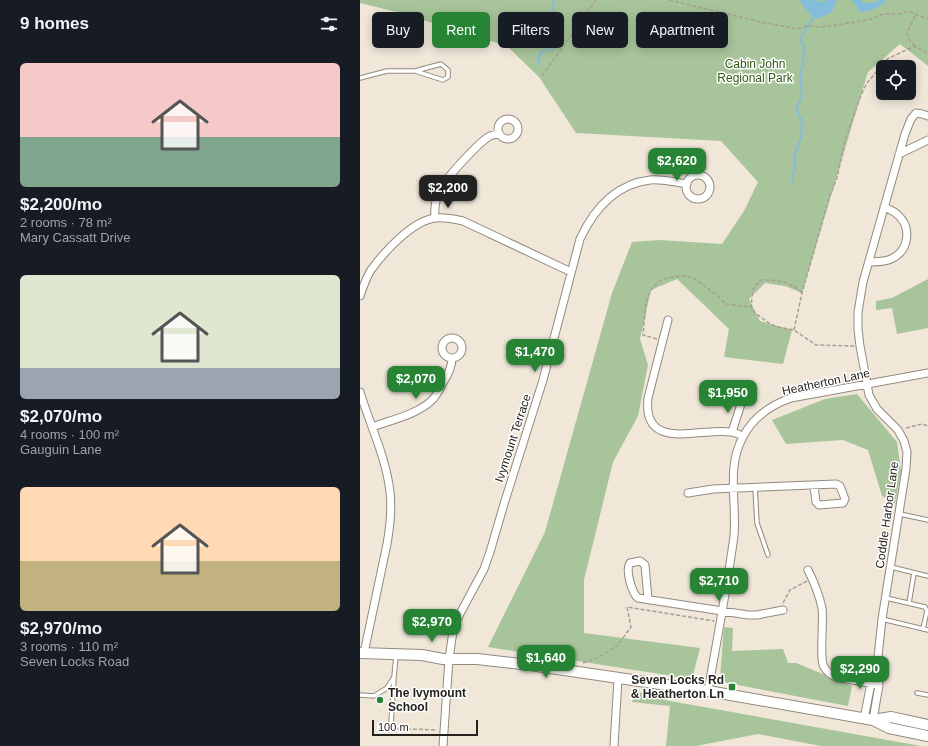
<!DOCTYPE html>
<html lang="en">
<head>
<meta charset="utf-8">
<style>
	:root { --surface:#171b24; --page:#20242c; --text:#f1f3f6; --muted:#9ea1a6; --accent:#278435 }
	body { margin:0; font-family:Helvetica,sans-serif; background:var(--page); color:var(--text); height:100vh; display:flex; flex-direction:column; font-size:15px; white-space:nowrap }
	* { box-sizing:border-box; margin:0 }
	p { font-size:13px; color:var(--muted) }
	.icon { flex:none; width:22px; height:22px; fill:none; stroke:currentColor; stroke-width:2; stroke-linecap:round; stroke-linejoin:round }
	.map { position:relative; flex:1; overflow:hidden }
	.side { display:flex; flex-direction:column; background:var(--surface); width:360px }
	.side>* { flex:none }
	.top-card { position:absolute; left:12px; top:12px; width:380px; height:36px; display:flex; gap:8px }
	.tools { position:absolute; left:516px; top:60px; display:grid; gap:8px }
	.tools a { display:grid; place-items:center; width:40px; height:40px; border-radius:6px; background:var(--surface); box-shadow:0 2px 10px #0003; font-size:20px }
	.scale { position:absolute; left:12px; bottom:10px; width:106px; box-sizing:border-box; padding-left:4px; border:2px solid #26221d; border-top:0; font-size:11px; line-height:14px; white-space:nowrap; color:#26221d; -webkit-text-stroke:3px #fff; paint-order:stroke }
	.price { position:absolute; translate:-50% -34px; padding:0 9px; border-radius:8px; background:var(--accent); color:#fff; font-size:13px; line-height:26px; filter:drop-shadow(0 1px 2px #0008) }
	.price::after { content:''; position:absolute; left:50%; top:24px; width:12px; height:9px; margin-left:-6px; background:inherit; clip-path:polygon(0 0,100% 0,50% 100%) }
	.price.active { background:#222; color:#fff }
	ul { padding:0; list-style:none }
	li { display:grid; align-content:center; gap:8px; height:212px; padding:0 20px }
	li span { display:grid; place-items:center; height:124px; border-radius:6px; color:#555 }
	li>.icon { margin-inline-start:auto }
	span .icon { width:72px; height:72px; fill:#fffc; stroke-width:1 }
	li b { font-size:17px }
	h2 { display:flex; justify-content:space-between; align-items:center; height:48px; padding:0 20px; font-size:17px }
	.pill { padding:0 14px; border-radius:6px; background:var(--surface); box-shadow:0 2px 10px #0003; font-size:14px; line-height:36px }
	.pill.active { background:var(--accent); color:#fff }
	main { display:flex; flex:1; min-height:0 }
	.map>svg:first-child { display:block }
	.green { fill:#a8c49a }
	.water { fill:#84bddc }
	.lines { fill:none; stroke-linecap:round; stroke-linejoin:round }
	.stream { stroke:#84bddc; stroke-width:2 }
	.service-casing { stroke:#938a7e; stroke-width:5.5 }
	.minor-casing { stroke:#938a7e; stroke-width:9 }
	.secondary-casing { stroke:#938a7e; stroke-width:12 }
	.path { stroke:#a79f95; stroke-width:1.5; stroke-dasharray:4 2; stroke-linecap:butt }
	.service { stroke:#fff; stroke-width:3.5 }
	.minor { stroke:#fff; stroke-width:7 }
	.secondary { stroke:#fff; stroke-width:10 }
	.poi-dot { fill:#278435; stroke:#fff; stroke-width:1.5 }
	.labels { text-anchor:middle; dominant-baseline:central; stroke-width:3; stroke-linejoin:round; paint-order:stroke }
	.park-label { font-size:12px; fill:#305716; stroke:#fff }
	.street-label { font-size:12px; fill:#26221d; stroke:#fff }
	.poi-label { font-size:12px; font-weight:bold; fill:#26221d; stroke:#fff; text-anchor:end }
</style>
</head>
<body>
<main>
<section class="side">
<h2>9 homes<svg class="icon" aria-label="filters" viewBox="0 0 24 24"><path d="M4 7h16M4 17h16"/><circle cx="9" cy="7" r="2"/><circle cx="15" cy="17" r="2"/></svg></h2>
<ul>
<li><span style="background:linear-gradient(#f6c9c9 60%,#7fa58c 0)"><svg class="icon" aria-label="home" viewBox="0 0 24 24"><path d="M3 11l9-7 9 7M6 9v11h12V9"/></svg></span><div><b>$2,200/mo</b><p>2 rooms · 78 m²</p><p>Mary Cassatt Drive</p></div></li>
<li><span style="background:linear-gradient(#dfe7d0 75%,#9aa5b1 0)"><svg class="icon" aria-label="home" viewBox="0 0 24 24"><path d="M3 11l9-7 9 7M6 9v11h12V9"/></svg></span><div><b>$2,070/mo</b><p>4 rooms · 100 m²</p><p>Gauguin Lane</p></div></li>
<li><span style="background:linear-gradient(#ffd9b3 60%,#c2b280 0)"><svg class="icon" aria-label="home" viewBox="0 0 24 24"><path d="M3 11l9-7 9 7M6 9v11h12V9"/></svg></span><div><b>$2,970/mo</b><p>3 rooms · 110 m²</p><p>Seven Locks Road</p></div></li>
</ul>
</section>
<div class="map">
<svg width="568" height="746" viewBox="0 0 568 746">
	<rect width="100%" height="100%" fill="#f0e7d9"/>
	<path class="green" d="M0,0H568V66L540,44L508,72L442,293L425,286L405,283L389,299L400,321L432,330L423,364L364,357L369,329L317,279L291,290L280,339L288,365L278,416L253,462L224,580V633L340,648L332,679L128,647L185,532L252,293L272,242L299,240L362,244L384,211L398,182L361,141L216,133L179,77L147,46L37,12L0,3Z
		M568,279V328L537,334L532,308L516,310V301L532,298Z
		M497,394L537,442L541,471L535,504L522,496L508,450L483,440L426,444L412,420L465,399Z
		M364,627L373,628L372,651L423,649L428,663H436L492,686L488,706L367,683L360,678Z
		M275,691L310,701L561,746H461L398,734L336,746H306L310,706L272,702Z"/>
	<path class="water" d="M440,0H454L463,2L467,0H477L472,12L459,18H453L441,3Z
		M491,0H501L503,3H513L519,0H527C519,7 509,14 498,11L497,7Z"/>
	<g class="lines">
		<path class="stream" d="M178,65L179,56L182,51L193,49L192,37L195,31L189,22L194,6L193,0
			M433,182V173L435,168V154L441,138L442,122L436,109L442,97L440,73L443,65L444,47L441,40L443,34L454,16"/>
		<g class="service-casing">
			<path id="service" d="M0,78L27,71H55L81,64L88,70V77L83,80L55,71
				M395,487L397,523L408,555
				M540,514L568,520
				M531,567L568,576
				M526,598L565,607L567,611L563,629
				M549,603L554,573
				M522,619L568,630
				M557,693L568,695
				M0,695L14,696L27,688L34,677L36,656
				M31,723L34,678"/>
		</g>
		<g class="minor-casing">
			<path id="minor" d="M138 129a10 10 0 1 1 20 0a10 10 0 1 1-20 0Z
				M539,154L568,140
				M326 187a12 12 0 1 1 24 0a12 12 0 1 1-24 0Z
				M75,218C74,208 76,197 81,188C87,177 120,141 130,136C133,135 136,134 139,133
				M509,262C516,262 524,262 531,259C549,251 552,228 538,215C534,211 529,209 524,207
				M0,296C3,287 6,278 11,270C24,252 52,221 75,218C84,217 94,219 103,221L211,272
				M308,320L288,398C282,453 341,427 371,432C375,432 379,435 383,436
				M82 348a10 10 0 1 1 20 0a10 10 0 1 1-20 0Z
				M0,392C10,425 26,457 30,492C32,509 30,527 27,544L4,653
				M12,427C31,420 60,414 74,398C78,393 81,387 84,381C88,374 92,367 92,358
				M372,432L382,401
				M328,493L353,489L476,484L480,486L485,499L483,503L459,505L456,502L454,486
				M448,570C454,582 459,594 462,608C464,622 459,658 464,667C467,672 471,675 476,677L519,685
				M288,599L285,565L280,561L270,563C265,570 272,593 278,598L388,615H397L423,610
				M348,691C357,640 367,588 374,536C377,503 366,467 383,437C393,417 411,405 431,398L568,373
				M504,719L511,683L517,666L522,619L546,469L547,452L544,441L538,430L517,409L509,395L500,346L498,329V312L503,282L545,134L551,119L556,113L562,114L568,116
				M513,720L519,685L517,667
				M83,746L89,659L92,638L95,623L124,569L130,552L144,504L183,380L220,239C234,209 256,184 290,180C302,179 315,182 327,184
				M254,746L258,679"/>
		</g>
		<g class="secondary-casing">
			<path id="secondary" d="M0,653L62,655L83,659H117L170,665L348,691L513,720L529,728L568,736
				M513,720L531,717L568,725"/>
		</g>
		<path class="path" d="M309,0L401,22L438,29L447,26L461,27L478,25L511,19L523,14H539L545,12H550L568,19
			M555,46L550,41L547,33L556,14
			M182,76L236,0
			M442,293C430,281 417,280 401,280L393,289L391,307L395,313L409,323L417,327L434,330L456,345L494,346
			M434,330L442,293L469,198L477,178L485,140L501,95L507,83L527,59L555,46L568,54
			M297,339L283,335L286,302L291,290L299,281L307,278L321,276L332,277L353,292L366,304L391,307
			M546,428L562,424L568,426
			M423,603L430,590L447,581
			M223,663L237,658L257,646L271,627L267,607L354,621
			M23,728L76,730"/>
		<use href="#service" class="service"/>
		<use href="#minor" class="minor"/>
		<use href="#secondary" class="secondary"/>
	</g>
	<g class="poi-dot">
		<rect x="368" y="683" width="8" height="8" rx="2"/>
		<circle cx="20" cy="700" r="4"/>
	</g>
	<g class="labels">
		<g class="park-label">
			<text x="395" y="64">Cabin John<tspan x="395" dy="14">Regional Park</tspan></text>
		</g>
		<g class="street-label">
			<text transform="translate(466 382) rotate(-12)">Heatherton Lane</text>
			<text transform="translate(153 438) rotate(-72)">Ivymount Terrace</text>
			<text transform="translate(527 515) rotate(-82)">Coddle Harbor Lane</text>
		</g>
		<g class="poi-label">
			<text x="364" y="680">Seven Locks Rd<tspan x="364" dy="14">&amp; Heatherton Ln</tspan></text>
			<text x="28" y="693" text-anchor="start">The Ivymount<tspan x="28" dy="14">School</tspan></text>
		</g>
	</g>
</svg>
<div class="tools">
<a><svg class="icon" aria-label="locate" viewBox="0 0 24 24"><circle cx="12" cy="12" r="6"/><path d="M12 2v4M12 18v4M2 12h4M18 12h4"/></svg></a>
</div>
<div class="scale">100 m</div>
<b class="price" style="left:317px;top:182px">$2,620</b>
<b class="price active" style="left:88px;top:209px">$2,200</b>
<b class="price" style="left:175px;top:373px">$1,470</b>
<b class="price" style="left:56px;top:400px">$2,070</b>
<b class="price" style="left:368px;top:414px">$1,950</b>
<b class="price" style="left:359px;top:602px">$2,710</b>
<b class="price" style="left:72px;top:643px">$2,970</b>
<b class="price" style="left:186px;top:679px">$1,640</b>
<b class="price" style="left:500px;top:690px">$2,290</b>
<div class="top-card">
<a class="pill">Buy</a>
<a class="pill active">Rent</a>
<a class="pill">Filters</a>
<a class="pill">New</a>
<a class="pill">Apartment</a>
</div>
</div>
</main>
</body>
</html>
